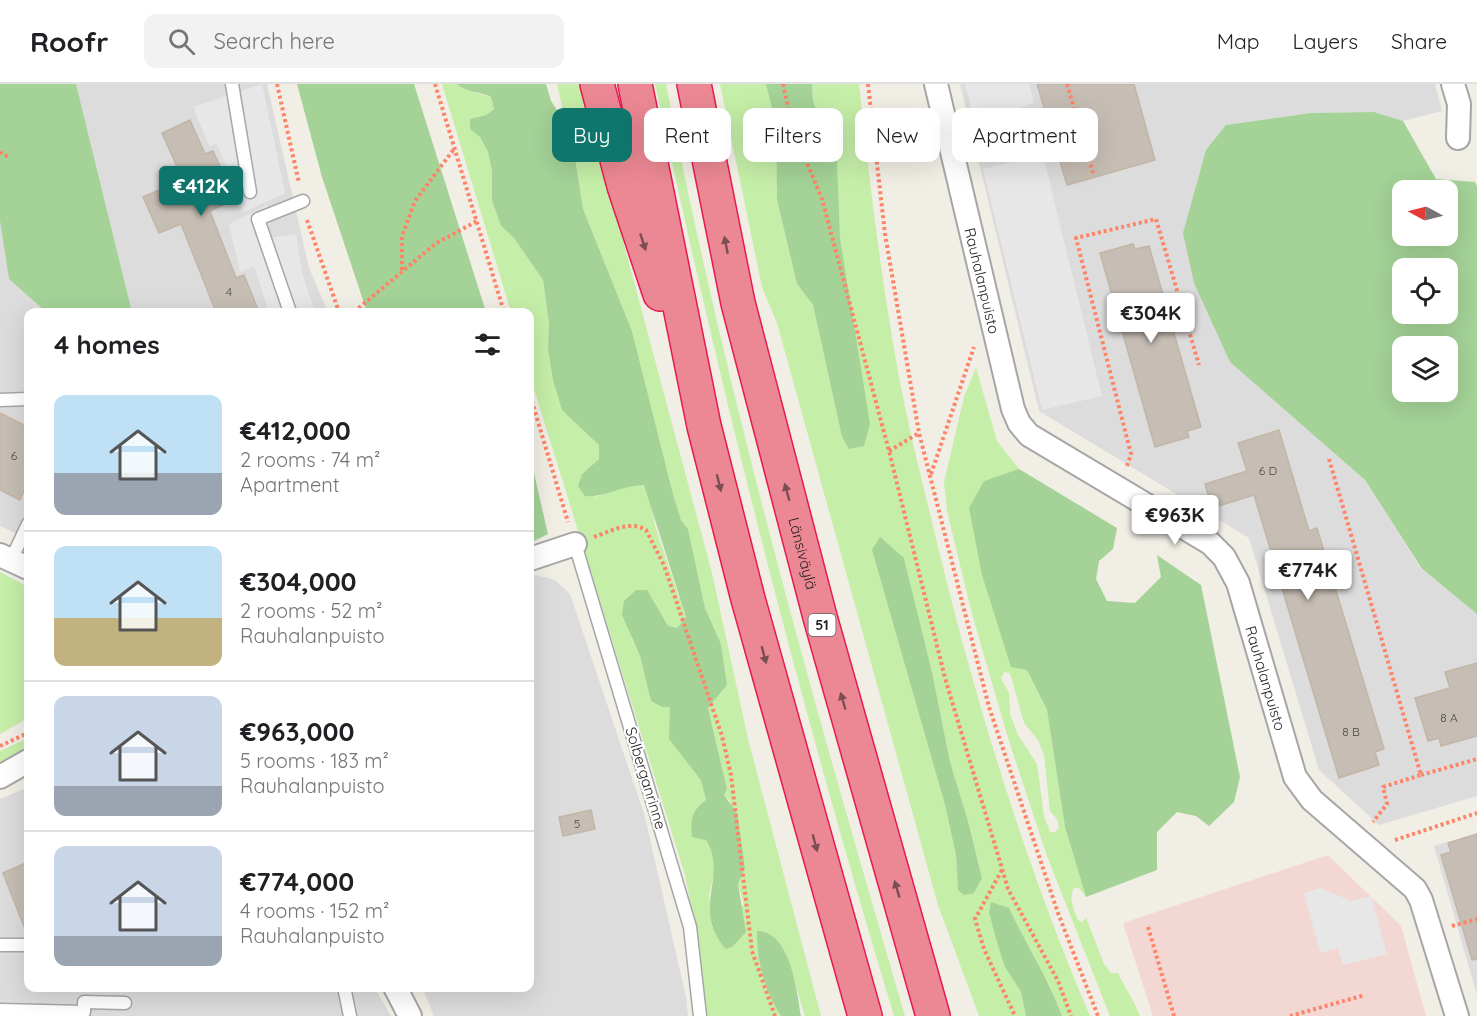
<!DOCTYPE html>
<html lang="en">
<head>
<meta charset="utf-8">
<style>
	:root { --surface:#fff; --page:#f2f2f2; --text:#202124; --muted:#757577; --line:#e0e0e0; --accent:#0f766e }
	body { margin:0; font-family:Quicksand,sans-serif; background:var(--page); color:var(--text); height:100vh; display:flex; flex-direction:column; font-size:22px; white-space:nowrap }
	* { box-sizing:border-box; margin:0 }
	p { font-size:20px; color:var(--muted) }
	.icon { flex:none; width:33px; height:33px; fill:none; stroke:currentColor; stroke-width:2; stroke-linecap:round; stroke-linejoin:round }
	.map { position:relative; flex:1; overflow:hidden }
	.sheet { position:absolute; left:24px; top:224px; width:510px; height:684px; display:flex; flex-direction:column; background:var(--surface); border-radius:12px; box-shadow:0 6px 24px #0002 }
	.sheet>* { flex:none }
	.top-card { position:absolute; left:552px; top:24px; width:570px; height:54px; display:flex; gap:12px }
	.needle { width:39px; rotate:277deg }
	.controls { position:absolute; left:1392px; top:96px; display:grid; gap:12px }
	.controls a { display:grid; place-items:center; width:66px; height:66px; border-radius:12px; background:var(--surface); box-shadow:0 6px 24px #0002; font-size:30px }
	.price { position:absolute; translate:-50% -51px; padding:0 14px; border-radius:6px; background:#fff; color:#222; font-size:20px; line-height:39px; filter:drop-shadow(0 2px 3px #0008) }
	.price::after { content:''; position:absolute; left:50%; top:36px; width:18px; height:14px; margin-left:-9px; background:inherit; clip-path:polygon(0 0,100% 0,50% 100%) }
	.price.selected { background:var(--accent); color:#fff }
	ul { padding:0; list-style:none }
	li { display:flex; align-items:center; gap:18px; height:150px; padding:0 30px }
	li+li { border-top:2px solid var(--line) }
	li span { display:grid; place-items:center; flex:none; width:168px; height:120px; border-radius:12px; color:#555 }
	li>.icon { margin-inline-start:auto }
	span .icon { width:72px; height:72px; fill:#fffc; stroke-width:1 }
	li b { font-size:26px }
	h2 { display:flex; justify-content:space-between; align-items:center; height:72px; padding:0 30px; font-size:26px }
	.tag { padding:0 21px; border-radius:12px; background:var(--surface); box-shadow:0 6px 24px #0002; font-size:21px; line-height:54px }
	.tag.selected { background:var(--accent); color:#fff }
	header { display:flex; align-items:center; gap:36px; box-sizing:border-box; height:84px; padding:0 30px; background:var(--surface); border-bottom:2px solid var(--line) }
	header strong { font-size:28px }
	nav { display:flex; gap:33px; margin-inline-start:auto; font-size:21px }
	.search { width:420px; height:54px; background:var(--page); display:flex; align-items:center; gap:15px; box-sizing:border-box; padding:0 21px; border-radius:12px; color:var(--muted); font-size:22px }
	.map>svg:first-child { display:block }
	.residential { fill:#dddcdc }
	.commercial { fill:#f2d7d3 }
	.grass { fill:#c5eea8; fill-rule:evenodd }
	.forest { fill:#a4d297; fill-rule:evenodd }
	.parking { fill:#e7e7e7 }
	.building { fill:#c6bdb4; stroke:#c3b5a6; stroke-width:1.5 }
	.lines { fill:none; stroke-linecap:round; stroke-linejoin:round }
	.lane-casing { stroke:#a6a6a6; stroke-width:15 }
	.street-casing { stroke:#a6a6a6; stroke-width:26 }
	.highway-casing { stroke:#e61a51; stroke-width:36 }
	.path { stroke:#ff8367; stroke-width:4; stroke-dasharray:3 3; stroke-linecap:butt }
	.lane { stroke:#fff; stroke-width:12 }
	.street { stroke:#fff; stroke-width:22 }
	.highway { stroke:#ec8893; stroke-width:33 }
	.oneway { fill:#7b4e53 }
	.labels { text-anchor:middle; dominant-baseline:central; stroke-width:4.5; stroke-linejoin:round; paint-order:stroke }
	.number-label { font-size:12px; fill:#494644 }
	.shield { fill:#fff; stroke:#626262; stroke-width:1.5 }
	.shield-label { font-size:14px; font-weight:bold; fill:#1f1f1f }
	.street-label { font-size:15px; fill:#1f1f1f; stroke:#fff }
</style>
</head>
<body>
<header>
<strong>Roofr</strong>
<div class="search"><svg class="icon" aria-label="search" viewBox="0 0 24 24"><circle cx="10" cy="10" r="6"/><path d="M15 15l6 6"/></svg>Search here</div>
<nav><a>Map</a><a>Layers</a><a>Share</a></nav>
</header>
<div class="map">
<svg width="1477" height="932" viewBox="0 0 1477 932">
	<rect width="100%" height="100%" fill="#f1eee5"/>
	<path class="residential" d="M76,0H267L309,184L328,228H132Z
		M960,0H1435L1442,27L1403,37L1374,28L1311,29L1226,41L1198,95L1196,106L1230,278L1365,396L1421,485L1477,530V712L1379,741L1319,686L1249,454L1039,327Z
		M0,137L9,195L46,228H28V455L0,442Z
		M535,491L555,496L570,510L645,733L686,913L688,932H434L422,903H530V492Z
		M28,703V903H374L391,932H0V715Z
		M1477,749V911L1434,762Z"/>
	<path class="commercial" d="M1328,771L1401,842L1426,932H1153L1123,839Z"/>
	<path class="grass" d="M442,0H457L463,5L491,13L494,25L486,31L478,33L480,53L488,68L492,87V117L501,142L514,154L543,196L549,240L548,264L584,345L599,361V375L582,390L595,413L630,401H644L652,422L655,442L686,533L677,544L668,542L654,521L631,553L640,572L651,617L671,622L670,655L702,696L706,717V755L713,767L715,784L709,811L712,844L744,821L738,800L745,784L730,717L724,711L727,705L708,624L727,601L721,560L705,524L688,445L681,436L673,410L632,247L583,125L571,47L565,36L557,0H581L712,489L748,655L821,932H805L787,874L757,847C756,877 766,907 781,932H706L699,862L685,791L530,292V228H511Z
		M655,0H666C727,315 815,624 905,932H894C801,625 722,314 655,0Z
		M720,0H766L776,41L777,116L797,200L813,221L842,353L849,365L853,243L840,154L837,77L813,17L812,0H859C869,96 881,193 898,288C909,348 925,408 939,467C978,626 1026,782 1090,932H1062C1048,894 1027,861 1009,824L1005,883L1021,908L1026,932H979L938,821L777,239L762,203ZM872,466L904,474L932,588L950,678L968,737L982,794L974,809L958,806L956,771L945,721Z
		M976,284L997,357L1019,385L984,397L1027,586L1047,626L1065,743L1086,813L1079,804H1074C1068,814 1074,826 1078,836L1082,838L1086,834L1104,880L1111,889H1118C1125,904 1134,916 1140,932H1110L1047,772L1008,654L972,530L947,427L944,398L964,313ZM1004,588L1010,589L1024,639L1038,656L1044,671L1050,727L1057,735L1059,744L1055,748H1050L1044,732L1037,680L1018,651L1010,630L1009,609L1001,594Z
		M0,488L28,503V634L0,650Z
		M28,654V666L0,680V667Z"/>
	<path class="forest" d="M0,0H76L132,228H46L9,195L0,137Z
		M297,0H414L486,228H367L322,93Z
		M457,0H546L551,17L571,47L583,125L632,247L673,410L681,436L688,445L705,524L721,560L727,601L708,624L727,705L724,711L737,729L745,784L738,800L746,848L732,863L726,865C690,825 729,792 706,756L692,753C690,736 692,726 706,716L701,696L669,655L670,623H662L651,617L640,572L622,531L624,517L636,506H647L668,542L677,544L686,533L644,401C623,401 604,414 585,412L578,402L582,390L599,375V361L562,326L553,296L548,264L549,240L543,196L514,154L501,142L492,117V87L488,68L480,53L470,45V35L486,31L494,25L491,13C480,7 466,9 457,0Z
		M766,0H812L813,17L837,77L840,154L870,340L864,362L849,365L842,353L813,221L797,200L777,116L776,41Z
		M1374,28L1403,37L1436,95L1475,98L1477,103V530L1422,485L1365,396L1230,278L1194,199L1183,149L1206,66L1226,41L1311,29ZM1402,106H1448V152H1402ZM1402,184H1448V230H1402ZM1402,262H1448V308H1402Z
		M530,372L548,450L530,459Z
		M1019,385L1117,444L1113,465L1099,477L1096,495L1107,517L1135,519L1161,493L1157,471L1201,501L1240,693L1234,718L1209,742L1196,732L1177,728L1157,748V786L1086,813L1065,743L1047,626L1027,586L1011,583L982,491L969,424L984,397Z
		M880,453L904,474L932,588L950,678L968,737L982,794L974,809L964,811L958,806L956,771L945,721L872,466Z
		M991,818L1009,824C1026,860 1048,894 1062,932H1026L1021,908L1005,883L997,858L989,828Z
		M757,847C791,847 797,909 801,932H781C765,908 756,876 757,847Z"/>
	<path class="parking" d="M262,0L285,109L244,128L217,60L209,62L193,23Z
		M965,0H1029L1034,19L1013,26L1014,30L976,42Z
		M1043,71L1102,312L1042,326L983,85Z
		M267,121L270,154L296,150L302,189L315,228H269L254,182L240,188L229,140Z
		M1321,804L1351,817L1371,812L1387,870L1343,881L1338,864L1320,869L1304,809Z"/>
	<path class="building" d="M1037,0H1134L1155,76L1067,101Z
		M190,36L205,70L213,67L235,115L210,127L236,194L244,191L259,228H216L181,140L159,149L143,113L183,96L162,49Z
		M1133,160L1135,165L1149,162L1201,343L1187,347L1189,353L1155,363L1100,169Z
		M0,329L28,343V398L20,416L0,406Z
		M1279,346L1309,447L1317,444L1384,665L1375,668L1379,681L1339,694L1254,411L1212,424L1205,400L1247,387L1238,359Z
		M1477,579V652L1441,662L1439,654L1428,657L1415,614L1450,604L1445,588Z
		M591,726L595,745L563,752L559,733Z
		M1477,750V875L1472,876L1441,771L1451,768L1448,759Z
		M28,778V850H27L3,789Z"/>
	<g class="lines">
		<g class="lane-casing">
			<path id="lane" d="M232,0L250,108
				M290,228L258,135L303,117
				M0,316L28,315
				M575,460L690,843L700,932
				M11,476L28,440
				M0,861H28
				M344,903L350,932
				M0,926L84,928V918L125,919"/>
		</g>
		<g class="street-casing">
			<g id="street">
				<path id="s1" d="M936,0L1013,325L1019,339L1029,351L1210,459L1224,473L1238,499L1295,693L1312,716L1415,805L1421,816L1457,932"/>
				<path d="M1453,0L1459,20L1458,54"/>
				<path d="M0,471L28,484"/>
				<path d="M530,475L575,460"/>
				<path d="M0,693L28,677"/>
				<path d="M395,903L410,932"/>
			</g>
		</g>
		<g class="highway-casing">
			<g id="highway">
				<path d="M597,0L624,102L660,210"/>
				<path d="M635,0L704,342L748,515L865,932"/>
				<path id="s2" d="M694,0L738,219L820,533L933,932"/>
			</g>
		</g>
		<path class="path" d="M277,0L299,99
			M435,0L504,228
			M783,0L792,43L822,115L889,367L945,594L1008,805L1058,897L1071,932
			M868,0L885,150L919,349L989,623L1058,829L1098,932
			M1067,0L1093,89
			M995,36L998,48L1009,59L1014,78
			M0,68L10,74
			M307,136L339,228
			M402,186V152L415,117L454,65
			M354,228L435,160L477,137
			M530,311L568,438
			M889,367L919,349
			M1329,375L1421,691L1383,703L1387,720L1373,738
			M1127,382L1131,370L1076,154L1156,135L1199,281
			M931,390L974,263
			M594,453C611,447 630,436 646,446L664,481L722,652L731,691L752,867L775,932
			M0,662L28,649
			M1421,691L1477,675
			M1395,756L1477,729
			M1002,786L975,835L984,865L1015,932
			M1452,842L1477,835
			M1148,843L1174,932
			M1290,932L1365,911"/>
		<use href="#lane" class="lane"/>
		<use href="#street" class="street"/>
		<use href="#highway" class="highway"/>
	</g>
	<defs><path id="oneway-solid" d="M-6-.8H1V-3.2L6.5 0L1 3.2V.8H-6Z" transform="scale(1.5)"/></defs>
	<g class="oneway">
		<use href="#oneway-solid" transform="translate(643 158) rotate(72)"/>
		<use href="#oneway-solid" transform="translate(726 161) rotate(-101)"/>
		<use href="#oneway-solid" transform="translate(719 399) rotate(76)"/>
		<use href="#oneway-solid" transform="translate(787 408) rotate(-105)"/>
		<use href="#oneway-solid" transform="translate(764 571) rotate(75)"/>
		<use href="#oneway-solid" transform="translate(843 617) rotate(-106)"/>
		<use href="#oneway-solid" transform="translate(815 759) rotate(75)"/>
		<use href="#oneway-solid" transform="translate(897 805) rotate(-106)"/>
	</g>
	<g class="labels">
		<g class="number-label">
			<text x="229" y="207">4</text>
			<text x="14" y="371">6</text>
			<text x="1268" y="386">6 D</text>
			<text x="1449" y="633">8 A</text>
			<text x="1351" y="647">8 B</text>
			<text x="577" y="739">5</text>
		</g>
		<rect class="shield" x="808.5" y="530" width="27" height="22" rx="4.5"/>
		<g class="shield-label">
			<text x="822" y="541">51</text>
		</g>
		<g class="street-label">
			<text stroke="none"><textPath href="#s1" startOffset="202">Rauhalanpuisto</textPath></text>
			<text stroke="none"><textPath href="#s2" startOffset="482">Länsiväylä</textPath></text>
			<text stroke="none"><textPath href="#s1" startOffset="724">Rauhalanpuisto</textPath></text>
			<text transform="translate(646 694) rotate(73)">Solberganrinne</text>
		</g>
	</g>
</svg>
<div class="controls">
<a><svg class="needle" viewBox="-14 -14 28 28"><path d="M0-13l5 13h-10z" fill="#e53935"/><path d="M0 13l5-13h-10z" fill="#757577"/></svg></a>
<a><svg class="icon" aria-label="locate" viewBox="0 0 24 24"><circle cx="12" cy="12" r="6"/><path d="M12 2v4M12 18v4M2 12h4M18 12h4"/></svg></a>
<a><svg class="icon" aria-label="layers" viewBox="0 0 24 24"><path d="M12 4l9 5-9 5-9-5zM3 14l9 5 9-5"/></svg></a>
</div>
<b class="price selected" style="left:201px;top:133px">€412K</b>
<b class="price" style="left:1151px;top:260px">€304K</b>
<b class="price" style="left:1175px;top:462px">€963K</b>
<b class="price" style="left:1308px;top:517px">€774K</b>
<div class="top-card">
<a class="tag selected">Buy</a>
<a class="tag">Rent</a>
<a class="tag">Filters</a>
<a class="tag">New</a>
<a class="tag">Apartment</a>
</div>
<section class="sheet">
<h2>4 homes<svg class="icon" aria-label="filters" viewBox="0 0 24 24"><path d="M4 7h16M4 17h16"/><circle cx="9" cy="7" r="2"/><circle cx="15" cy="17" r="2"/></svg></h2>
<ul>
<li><span style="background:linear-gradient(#bfe0f5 65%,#9aa5b1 0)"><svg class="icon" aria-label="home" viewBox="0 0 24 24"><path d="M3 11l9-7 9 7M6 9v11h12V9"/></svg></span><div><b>€412,000</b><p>2 rooms · 74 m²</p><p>Apartment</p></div></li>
<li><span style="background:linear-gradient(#bfe0f5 60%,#c2b280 0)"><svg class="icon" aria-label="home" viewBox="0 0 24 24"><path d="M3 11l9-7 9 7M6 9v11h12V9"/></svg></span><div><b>€304,000</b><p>2 rooms · 52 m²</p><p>Rauhalanpuisto</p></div></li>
<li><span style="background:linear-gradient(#c9d6e8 75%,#9aa5b1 0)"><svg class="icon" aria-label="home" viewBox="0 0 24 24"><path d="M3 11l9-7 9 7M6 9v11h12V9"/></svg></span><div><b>€963,000</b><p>5 rooms · 183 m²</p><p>Rauhalanpuisto</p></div></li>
<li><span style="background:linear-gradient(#c9d6e8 75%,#9aa5b1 0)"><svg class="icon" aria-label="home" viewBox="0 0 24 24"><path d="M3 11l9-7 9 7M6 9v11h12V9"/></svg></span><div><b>€774,000</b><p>4 rooms · 152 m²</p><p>Rauhalanpuisto</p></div></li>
</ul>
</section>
</div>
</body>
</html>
